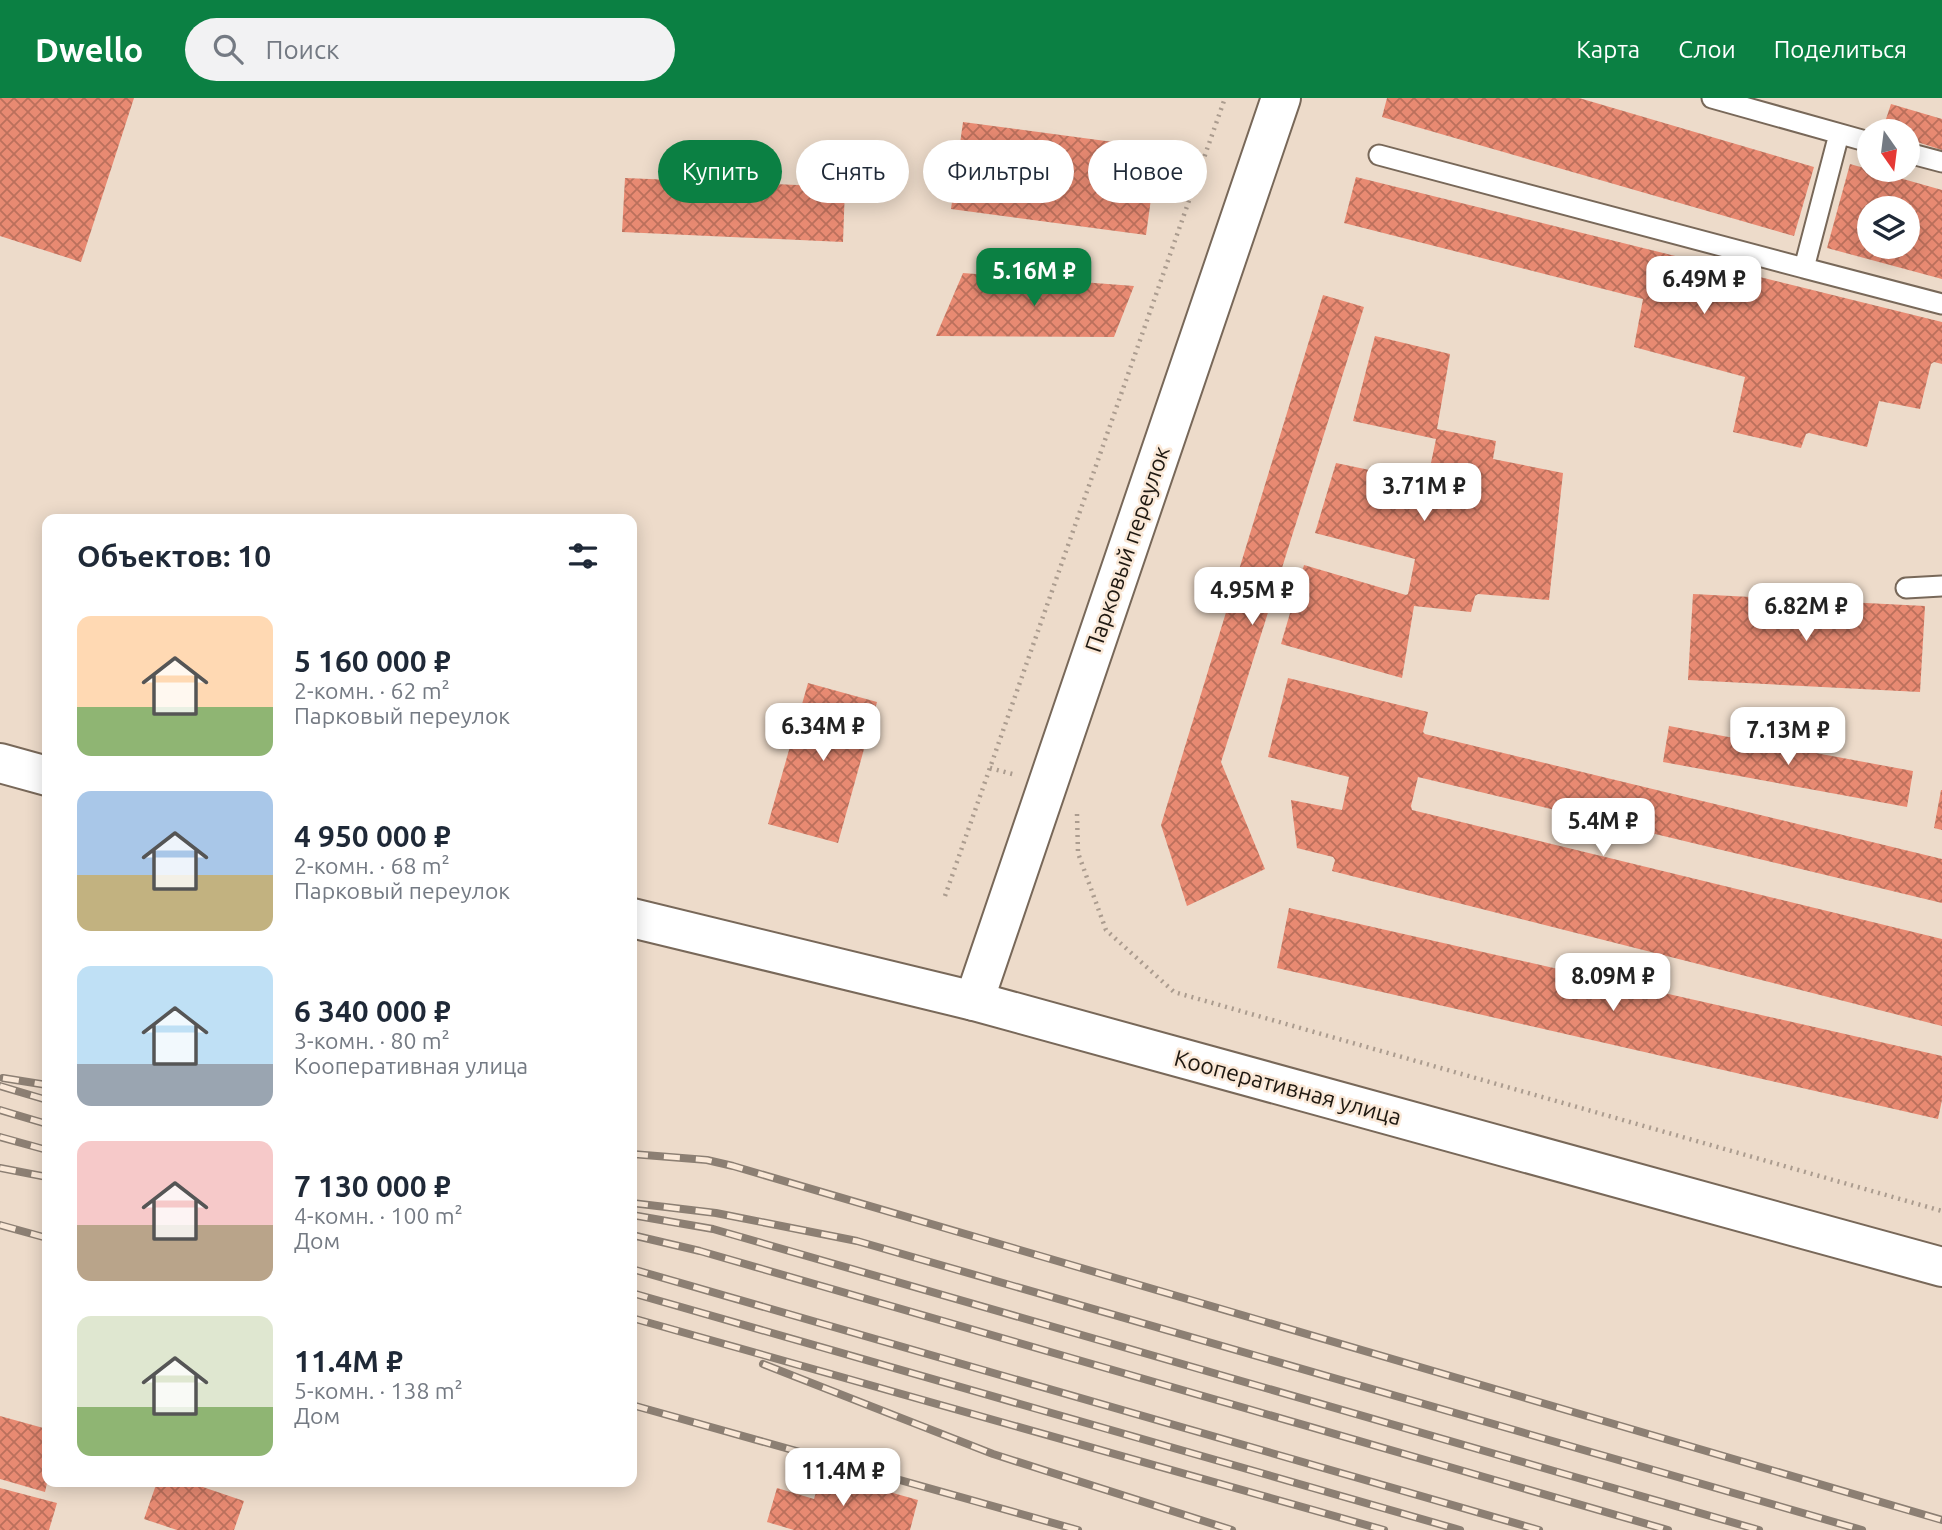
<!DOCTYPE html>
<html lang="ru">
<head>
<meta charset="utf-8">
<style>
	:root { --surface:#fff; --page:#f2f2f3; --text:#1f2937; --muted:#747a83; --accent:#0b8043 }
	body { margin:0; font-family:Ubuntu,sans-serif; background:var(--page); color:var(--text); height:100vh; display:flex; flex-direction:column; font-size:26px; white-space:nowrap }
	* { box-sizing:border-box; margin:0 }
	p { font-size:23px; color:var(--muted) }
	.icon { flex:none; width:38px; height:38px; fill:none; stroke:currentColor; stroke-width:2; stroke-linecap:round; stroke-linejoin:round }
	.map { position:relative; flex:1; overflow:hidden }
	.drawer { position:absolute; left:42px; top:416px; width:595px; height:973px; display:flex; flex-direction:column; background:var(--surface); border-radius:14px; box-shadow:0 4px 18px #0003 }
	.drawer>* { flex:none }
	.top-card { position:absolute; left:658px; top:42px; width:665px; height:63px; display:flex; gap:14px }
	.needle { width:46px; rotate:166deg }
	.buttons { position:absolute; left:1857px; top:21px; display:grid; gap:14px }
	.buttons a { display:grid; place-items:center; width:63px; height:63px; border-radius:50%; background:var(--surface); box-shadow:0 4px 18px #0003; font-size:35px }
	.price { position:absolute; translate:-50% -60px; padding:0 16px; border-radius:14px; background:#fff; color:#222; font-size:23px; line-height:46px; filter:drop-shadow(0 2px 4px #0008) }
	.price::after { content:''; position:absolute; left:50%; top:42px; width:21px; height:16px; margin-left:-10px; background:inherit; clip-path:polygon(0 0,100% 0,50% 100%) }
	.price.current { background:var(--accent); color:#fff }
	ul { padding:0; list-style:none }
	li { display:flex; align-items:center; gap:21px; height:175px; padding:0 35px }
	li span { display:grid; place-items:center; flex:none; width:196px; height:140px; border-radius:14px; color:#555 }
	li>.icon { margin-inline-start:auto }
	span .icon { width:84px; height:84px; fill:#fffc; stroke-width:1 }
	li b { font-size:30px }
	h2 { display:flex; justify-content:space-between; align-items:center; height:84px; padding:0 35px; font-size:30px }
	.tag { padding:0 24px; border-radius:32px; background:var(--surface); box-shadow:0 4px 18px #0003; font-size:24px; line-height:63px }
	.tag.current { background:var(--accent); color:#fff }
	header { display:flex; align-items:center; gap:42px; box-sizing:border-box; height:98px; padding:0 35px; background:var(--accent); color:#fff }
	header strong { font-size:33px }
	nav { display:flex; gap:38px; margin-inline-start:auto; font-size:24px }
	.search { width:490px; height:63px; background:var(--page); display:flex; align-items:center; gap:18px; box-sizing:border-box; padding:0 24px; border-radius:38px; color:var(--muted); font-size:26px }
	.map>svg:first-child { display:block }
	.building { fill:url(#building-cross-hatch); fill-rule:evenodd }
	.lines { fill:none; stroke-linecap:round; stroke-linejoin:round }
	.lane-casing { stroke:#786859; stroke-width:23 }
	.street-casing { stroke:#786859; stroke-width:42 }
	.secondary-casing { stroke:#786859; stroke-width:42 }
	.path { stroke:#ab9c8f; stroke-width:4.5; stroke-dasharray:2 5; stroke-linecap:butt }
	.lane { stroke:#fff; stroke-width:19 }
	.street { stroke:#fff; stroke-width:38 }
	.secondary { stroke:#fff; stroke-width:38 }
	.rail-casing { stroke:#8c7f73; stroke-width:8 }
	.rail { stroke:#fae8d7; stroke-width:5; stroke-dasharray:16; stroke-linecap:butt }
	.labels { text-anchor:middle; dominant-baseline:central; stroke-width:5; stroke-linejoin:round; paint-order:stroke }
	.street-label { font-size:23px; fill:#1e1811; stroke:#fae8d7 }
</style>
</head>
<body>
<header>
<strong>Dwello</strong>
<div class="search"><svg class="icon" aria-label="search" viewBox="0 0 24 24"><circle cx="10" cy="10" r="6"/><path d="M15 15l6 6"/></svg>Поиск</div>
<nav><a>Карта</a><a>Слои</a><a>Поделиться</a></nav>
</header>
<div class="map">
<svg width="1942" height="1432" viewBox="0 0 1942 1432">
	<defs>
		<pattern id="building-cross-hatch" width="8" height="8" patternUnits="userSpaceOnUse" patternTransform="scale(1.75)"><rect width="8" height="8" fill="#e88a72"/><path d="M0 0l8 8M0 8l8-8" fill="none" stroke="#bb705c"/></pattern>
	</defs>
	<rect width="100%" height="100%" fill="#eddbca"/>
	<path class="building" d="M0,0H134L81,164L0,138Z
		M1387,0H1579L1814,69L1794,138L1382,19Z
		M1891,6L1942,21V52L1908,41V33H1882Z
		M963,24L1158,50L1146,137L951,111Z
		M1850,66L1942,92V181L1827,150ZM1869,110H1908V149H1869Z
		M1356,79L1942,224V266L1934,264L1931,266L1920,311L1879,303L1867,349L1809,335L1806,336L1801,350L1733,334L1745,279L1634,249L1643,201L1344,125Z
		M625,80L845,89L843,144L622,134Z
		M963,175L1134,188L1114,239L936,238Z
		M1323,197L1364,209L1221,664L1265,771L1187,808L1161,727Z
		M1375,238L1450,256L1437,331L1496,343L1493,361L1563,375L1549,502L1478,496L1475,498L1471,514L1414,508L1402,580L1281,546L1304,467L1406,497L1408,496L1415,461L1315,435L1336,365L1427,384L1436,341L1353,323Z
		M1693,496L1925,508L1920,594L1688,582Z
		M1288,580L1428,614L1423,634L1425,636L1942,761V805L1418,679L1411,708L1412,712L1942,841V928L1332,773L1335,762L1333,759L1297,750L1291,702L1342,712L1349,679L1268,659Z
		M808,585L877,604L838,745L768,726Z
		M1669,628L1913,673L1907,709L1663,664Z
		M1941,692H1942V732L1934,730Z
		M1289,810L1942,958V1002L1938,1021L1277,870Z
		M0,1318L47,1331V1385L45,1394L0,1381Z
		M822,1375L918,1402L910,1432H794L767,1424L777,1390L814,1401Z
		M157,1384H188L244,1403L234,1432H177L144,1421Z
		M0,1390L57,1405L49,1432H0Z"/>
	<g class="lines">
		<g class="lane-casing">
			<path id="lane" d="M1712,0L1869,44
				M1908,55L1942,64
				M1379,57L1804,170L1839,36
				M1804,170L1942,206
				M1906,490L1942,488"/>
		</g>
		<g class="street-casing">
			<path id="street" d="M974,903L1281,0"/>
		</g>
		<g class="secondary-casing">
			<path id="secondary" d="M0,665L47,678
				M632,820L974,903L1942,1169"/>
		</g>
		<path class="path" d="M990,670L1016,677
			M1077,716L1078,755L1106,832L1174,894L1942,1113
			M945,798L1225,0"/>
		<use href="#lane" class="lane"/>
		<use href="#street" class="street"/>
		<use href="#secondary" class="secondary"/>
		<g class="rail-casing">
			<path id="rail" d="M3,980L47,987
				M0,988L47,1002
				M0,1012L47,1026
				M0,1039L47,1052
				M632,1056L707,1062L733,1068L1942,1422
				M0,1070L47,1079
				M632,1105L716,1115L857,1143L1862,1432
				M632,1117L713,1131L1759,1432
				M0,1127L47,1140
				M632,1137L700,1153L1668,1432
				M632,1171L1539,1432
				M632,1195L1460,1432
				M632,1220L1384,1432
				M763,1266L993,1356L1232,1432
				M632,1307L1078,1432"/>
		</g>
		<use href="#rail" class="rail"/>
	</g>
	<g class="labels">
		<g class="street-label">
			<text transform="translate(1127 451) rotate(-71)">Парковый переулок</text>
			<text transform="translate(1288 989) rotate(15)">Кооперативная улица</text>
		</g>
	</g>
</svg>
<div class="buttons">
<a><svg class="needle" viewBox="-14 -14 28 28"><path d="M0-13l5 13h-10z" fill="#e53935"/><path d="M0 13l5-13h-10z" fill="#747a83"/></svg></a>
<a><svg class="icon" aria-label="layers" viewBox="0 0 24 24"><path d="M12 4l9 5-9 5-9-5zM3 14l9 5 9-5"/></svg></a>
</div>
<b class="price current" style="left:1034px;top:210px">5.16M ₽</b>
<b class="price" style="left:1704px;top:218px">6.49M ₽</b>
<b class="price" style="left:1424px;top:425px">3.71M ₽</b>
<b class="price" style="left:1252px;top:529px">4.95M ₽</b>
<b class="price" style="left:1806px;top:545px">6.82M ₽</b>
<b class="price" style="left:823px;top:665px">6.34M ₽</b>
<b class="price" style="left:1788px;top:669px">7.13M ₽</b>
<b class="price" style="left:1603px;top:760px">5.4M ₽</b>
<b class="price" style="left:1613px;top:915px">8.09M ₽</b>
<b class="price" style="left:843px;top:1410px">11.4M ₽</b>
<div class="top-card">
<a class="tag current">Купить</a>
<a class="tag">Снять</a>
<a class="tag">Фильтры</a>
<a class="tag">Новое</a>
</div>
<section class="drawer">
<h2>Объектов: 10<svg class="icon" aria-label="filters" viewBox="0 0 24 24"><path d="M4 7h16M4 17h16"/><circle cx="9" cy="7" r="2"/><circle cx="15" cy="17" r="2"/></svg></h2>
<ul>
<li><span style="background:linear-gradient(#ffd9b3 65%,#8fb573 0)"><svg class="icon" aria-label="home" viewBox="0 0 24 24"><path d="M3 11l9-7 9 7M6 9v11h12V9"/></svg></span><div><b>5 160 000 ₽</b><p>2-комн. · 62 m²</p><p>Парковый переулок</p></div></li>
<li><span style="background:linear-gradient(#a9c7e8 60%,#c2b280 0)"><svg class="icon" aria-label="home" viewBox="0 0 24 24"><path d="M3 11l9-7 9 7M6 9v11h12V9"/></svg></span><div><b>4 950 000 ₽</b><p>2-комн. · 68 m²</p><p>Парковый переулок</p></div></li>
<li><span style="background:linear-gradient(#bfe0f5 70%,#9aa5b1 0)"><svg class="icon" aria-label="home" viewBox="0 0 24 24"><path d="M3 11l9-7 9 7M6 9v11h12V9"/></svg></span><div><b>6 340 000 ₽</b><p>3-комн. · 80 m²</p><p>Кооперативная улица</p></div></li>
<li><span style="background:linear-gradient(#f6c9c9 60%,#b9a48a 0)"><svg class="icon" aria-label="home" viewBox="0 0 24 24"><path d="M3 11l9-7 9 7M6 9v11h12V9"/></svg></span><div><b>7 130 000 ₽</b><p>4-комн. · 100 m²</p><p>Дом</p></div></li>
<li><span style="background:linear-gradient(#dfe7d0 65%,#8fb573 0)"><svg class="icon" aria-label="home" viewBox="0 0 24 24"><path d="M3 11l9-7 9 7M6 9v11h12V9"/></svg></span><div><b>11.4M ₽</b><p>5-комн. · 138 m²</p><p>Дом</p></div></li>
</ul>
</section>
</div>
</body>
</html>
